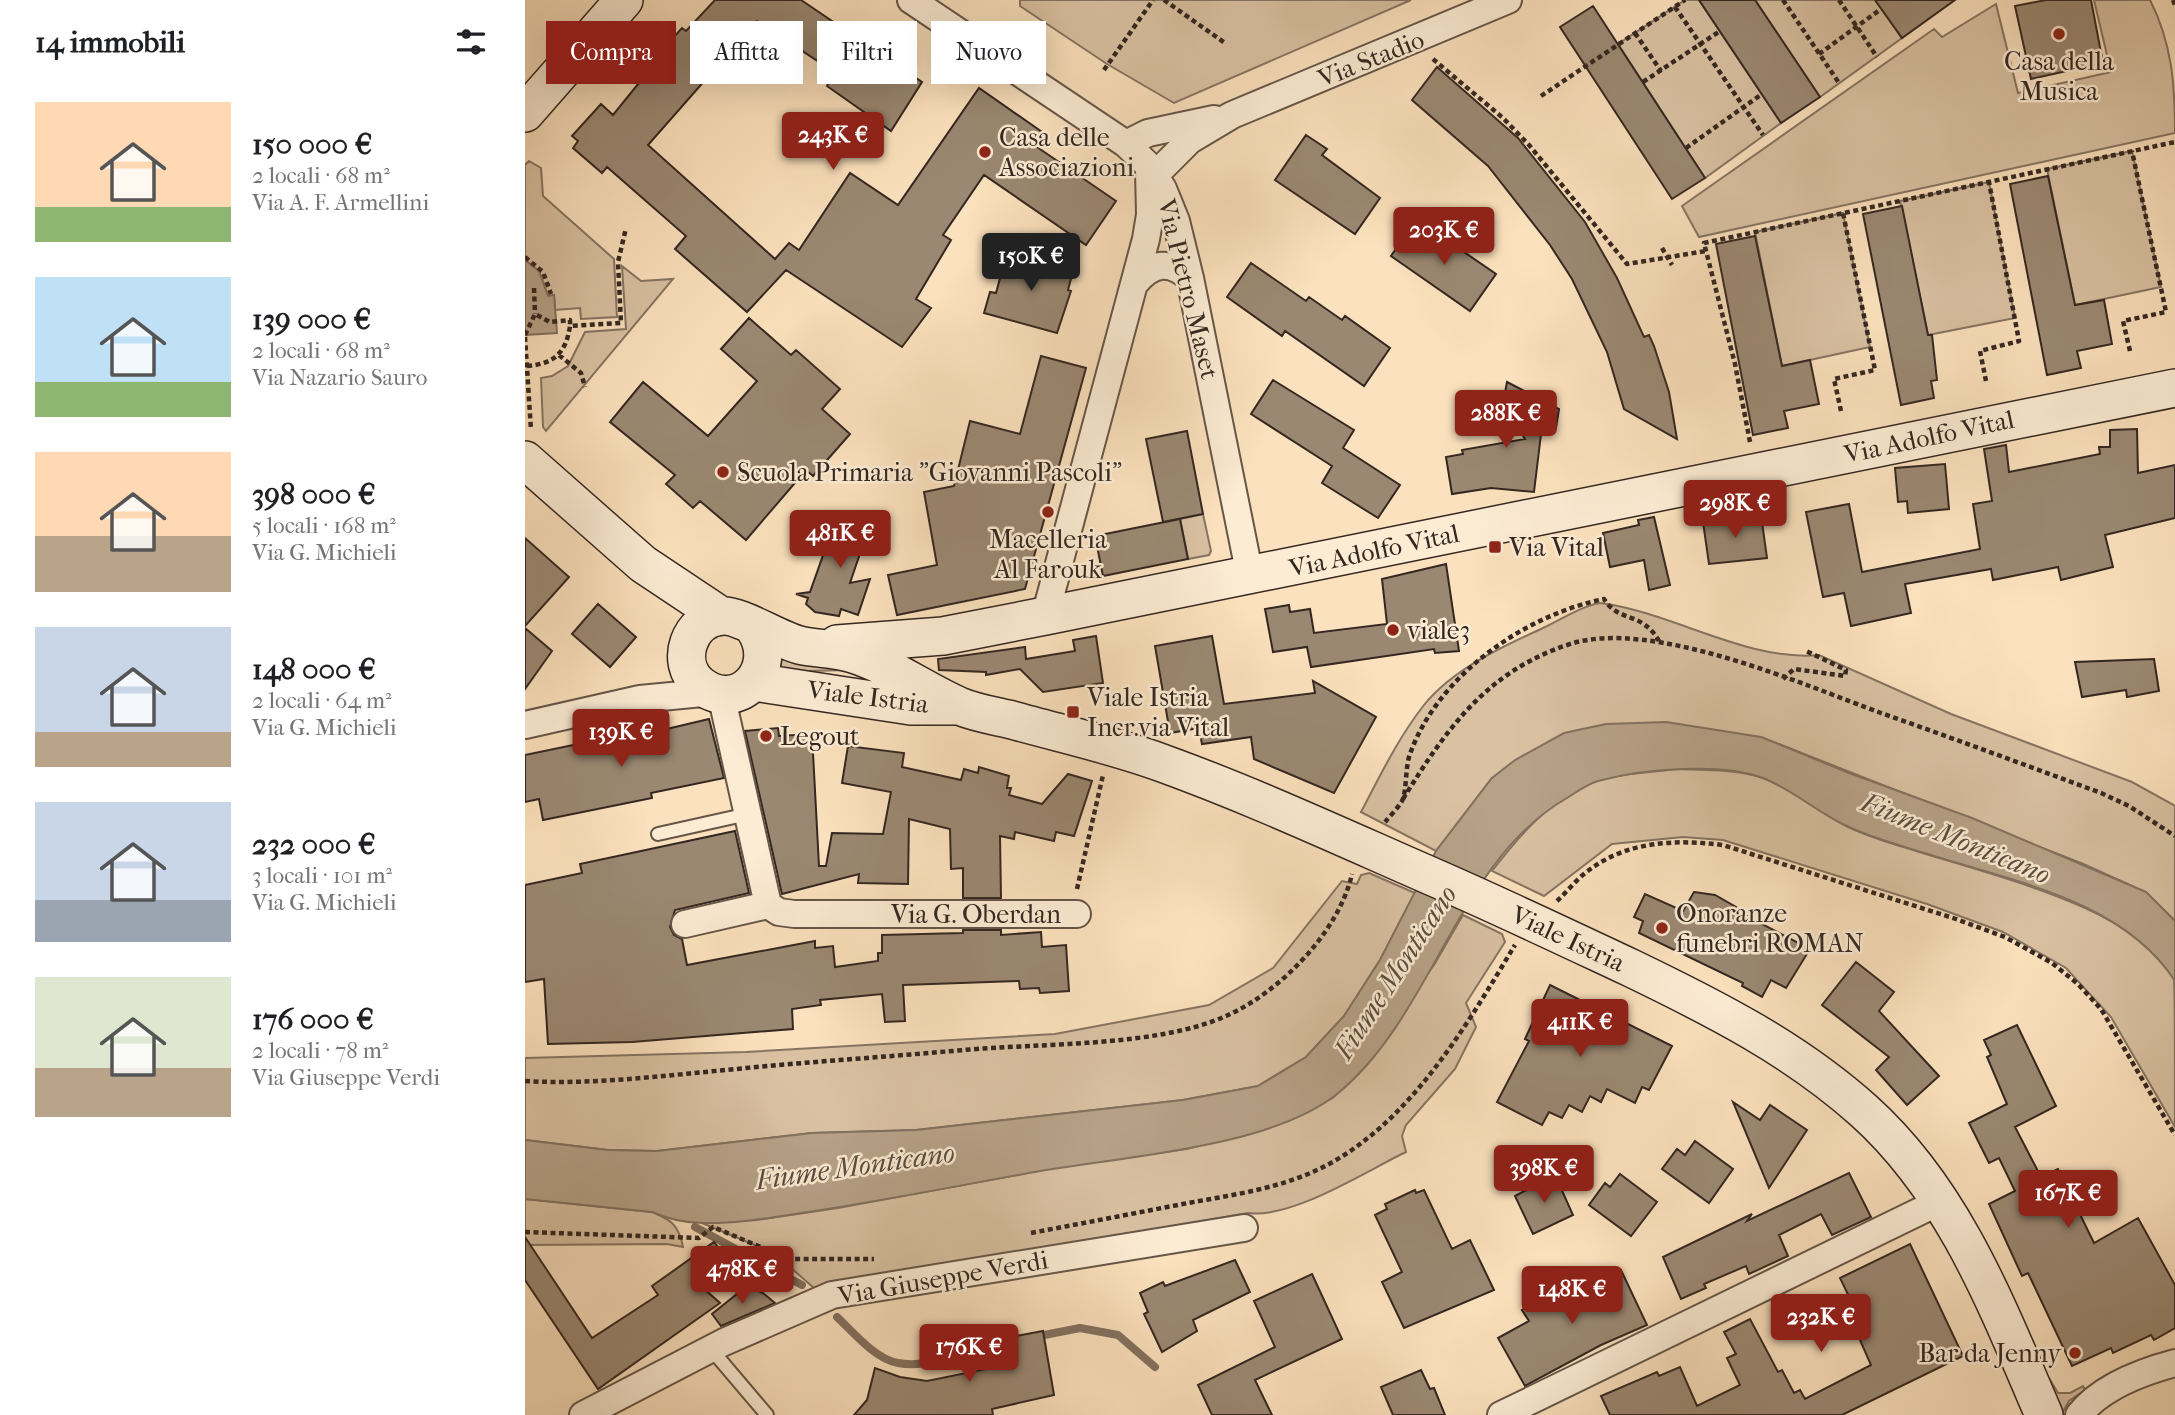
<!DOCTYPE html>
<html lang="it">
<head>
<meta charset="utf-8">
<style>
	:root { --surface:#fff; --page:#f2f2f2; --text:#202124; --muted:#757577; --accent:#8f2418 }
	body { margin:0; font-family:"IM FELL French Canon",serif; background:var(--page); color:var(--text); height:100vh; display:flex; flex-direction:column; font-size:26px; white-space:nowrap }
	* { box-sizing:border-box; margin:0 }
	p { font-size:23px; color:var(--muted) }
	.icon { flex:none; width:38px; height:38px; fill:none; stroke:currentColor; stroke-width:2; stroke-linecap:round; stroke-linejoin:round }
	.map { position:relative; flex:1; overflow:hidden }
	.side { display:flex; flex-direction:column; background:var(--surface); width:525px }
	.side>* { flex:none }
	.guide { position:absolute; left:21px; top:21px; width:665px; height:63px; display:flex; gap:14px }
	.price { position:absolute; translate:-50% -60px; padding:0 16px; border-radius:7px; background:var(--accent); color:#fff; font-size:23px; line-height:46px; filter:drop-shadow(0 2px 4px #0008) }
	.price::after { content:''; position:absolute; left:50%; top:42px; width:21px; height:16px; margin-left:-10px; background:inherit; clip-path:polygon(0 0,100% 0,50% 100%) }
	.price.active { background:#222; color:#fff }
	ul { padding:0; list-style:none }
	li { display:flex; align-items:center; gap:21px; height:175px; padding:0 35px }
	li span { display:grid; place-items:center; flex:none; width:196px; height:140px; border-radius:0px; color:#555 }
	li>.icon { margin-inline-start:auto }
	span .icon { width:84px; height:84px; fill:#fffc; stroke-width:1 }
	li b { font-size:30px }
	h2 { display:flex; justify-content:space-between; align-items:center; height:84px; padding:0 35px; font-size:30px }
	.chip { padding:0 24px; border-radius:0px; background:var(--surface); box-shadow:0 7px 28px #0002; font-size:24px; line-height:63px }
	.chip.active { background:var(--accent); color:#fff }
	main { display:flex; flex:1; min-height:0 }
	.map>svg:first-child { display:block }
	.green { fill:#d9c1a2; stroke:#867462; stroke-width:2 }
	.water { fill:#b7a288; stroke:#83715f; stroke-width:2 }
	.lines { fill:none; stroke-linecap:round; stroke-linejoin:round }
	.stream { stroke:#83715f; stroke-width:8 }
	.building { fill:#9b8872; stroke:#342721; stroke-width:2 }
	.lane-casing { stroke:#665648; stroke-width:16 }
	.street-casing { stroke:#665648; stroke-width:30 }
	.secondary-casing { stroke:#342721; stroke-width:40 }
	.path { stroke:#342721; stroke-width:4.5; stroke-dasharray:5 3.5; stroke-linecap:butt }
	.lane { stroke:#fcecd4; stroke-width:12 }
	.street { stroke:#fcecd4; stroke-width:26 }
	.secondary { stroke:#fcecd4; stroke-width:37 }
	.poi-dot { fill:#8f2418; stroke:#fcecd4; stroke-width:2.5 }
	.labels { text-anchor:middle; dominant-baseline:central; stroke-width:5; stroke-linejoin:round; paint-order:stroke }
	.street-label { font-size:26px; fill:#342721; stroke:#fcecd4 }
	.poi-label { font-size:26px; fill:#342721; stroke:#fcecd4; text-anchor:start }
	.water-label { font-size:28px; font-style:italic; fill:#5b4c40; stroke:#fcecd4 }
</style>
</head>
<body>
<main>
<section class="side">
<h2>14 immobili<svg class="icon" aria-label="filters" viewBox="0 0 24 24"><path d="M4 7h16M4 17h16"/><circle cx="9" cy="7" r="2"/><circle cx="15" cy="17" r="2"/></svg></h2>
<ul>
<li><span style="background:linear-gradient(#ffd9b3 75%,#8fb573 0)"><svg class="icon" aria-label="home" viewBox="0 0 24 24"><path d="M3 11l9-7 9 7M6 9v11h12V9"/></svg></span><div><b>150 000 €</b><p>2 locali · 68 m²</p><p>Via A. F. Armellini</p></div></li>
<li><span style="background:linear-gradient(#bfe0f5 75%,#8fb573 0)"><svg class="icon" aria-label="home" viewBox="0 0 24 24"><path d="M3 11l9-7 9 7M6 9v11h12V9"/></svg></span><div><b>139 000 €</b><p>2 locali · 68 m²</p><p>Via Nazario Sauro</p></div></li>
<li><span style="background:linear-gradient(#ffd9b3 60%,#b9a48a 0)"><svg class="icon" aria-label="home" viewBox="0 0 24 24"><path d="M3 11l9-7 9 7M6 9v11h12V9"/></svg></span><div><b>398 000 €</b><p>5 locali · 168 m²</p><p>Via G. Michieli</p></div></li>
<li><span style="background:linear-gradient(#c9d6e8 75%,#b9a48a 0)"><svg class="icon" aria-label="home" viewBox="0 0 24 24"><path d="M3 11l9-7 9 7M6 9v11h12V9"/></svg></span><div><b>148 000 €</b><p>2 locali · 64 m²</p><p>Via G. Michieli</p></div></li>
<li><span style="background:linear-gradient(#c9d6e8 70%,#9aa5b1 0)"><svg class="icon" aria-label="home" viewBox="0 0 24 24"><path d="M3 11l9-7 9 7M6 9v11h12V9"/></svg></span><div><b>232 000 €</b><p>3 locali · 101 m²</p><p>Via G. Michieli</p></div></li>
<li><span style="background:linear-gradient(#dfe7d0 65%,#b9a48a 0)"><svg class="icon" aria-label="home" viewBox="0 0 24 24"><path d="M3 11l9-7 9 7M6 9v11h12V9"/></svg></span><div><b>176 000 €</b><p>2 locali · 78 m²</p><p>Via Giuseppe Verdi</p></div></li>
</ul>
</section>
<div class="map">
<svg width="1650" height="1415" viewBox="0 0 1650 1415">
	<rect width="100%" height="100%" fill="#fbe1bd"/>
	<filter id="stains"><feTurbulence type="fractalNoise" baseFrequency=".00286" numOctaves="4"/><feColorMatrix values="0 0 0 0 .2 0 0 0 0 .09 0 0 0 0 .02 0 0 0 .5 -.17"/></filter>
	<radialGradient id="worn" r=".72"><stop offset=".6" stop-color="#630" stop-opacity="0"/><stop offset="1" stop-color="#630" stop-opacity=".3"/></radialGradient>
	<path class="green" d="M495,0H886L649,103L582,64L495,6Z
		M1160,0H1174L1256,123L1180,178L1093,44Z
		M1230,0H1350L1377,38L1295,97Z
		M1569,0H1625C1647,43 1650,85 1650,133L1174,237L1157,206L1409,29L1417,37L1471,4L1493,93L1586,72Z
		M1607,151L1636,287L1550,305L1522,169Z
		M4,161L16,168L18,196L89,259L92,317L56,319L55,308L30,310L29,295L23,296L14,271L0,260V165Z
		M1464,182L1490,318L1403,335L1375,201Z
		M1318,213L1345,347L1257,366L1230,232Z
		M97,266L116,281L148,279L21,431L18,427L16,378L27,376L43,366L60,332L101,329Z
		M678,514L686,551L684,555L663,559L655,519Z
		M1075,603C1147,612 1222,662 1294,655L1426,714L1607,782L1647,804L1650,806V921L1621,892L1556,863L1236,737L967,778L911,851L836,812C855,776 873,738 899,705C927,670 976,647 1016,629C1036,620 1054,607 1075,603Z
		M254,652L320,670L253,672Z
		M1150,769C1178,770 1208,769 1235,777C1267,786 1293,813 1323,827C1404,864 1610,895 1649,979C1650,994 1650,1103 1650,1127L1586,1017L1541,968L1478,932L1402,904L1198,840L1158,837L1087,844L1019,896L967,871C994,836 1027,797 1069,782C1094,773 1125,773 1150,769Z
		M844,873L890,893L855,960L819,1016L781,1057L733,1086L658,1100L391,1130L287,1133L132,1151L83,1150L0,1140V1058L221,1052L530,1034L684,1005L748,968L817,881L832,884L836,875Z
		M938,915L977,934L980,942L941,1003L951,1027L930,1069L881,1125L877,1136L881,1152C841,1171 767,1219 723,1213L290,1289L249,1253L177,1223L232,1220L313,1208L540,1166L662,1149L763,1121L809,1097L909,965Z
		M0,1199L127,1212C147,1220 154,1226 158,1247L142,1244L0,1245Z
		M1524,1378L1533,1393H1545L1558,1386L1560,1390L1544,1401L1536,1415L1521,1379Z"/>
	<path class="water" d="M0,260L14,271L23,296L29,295L32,333L0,335Z
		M1141,722L1236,737L1324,773L1447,818L1621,892L1650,921V981C1598,901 1490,882 1406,855C1378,846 1348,839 1322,826C1293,813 1268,790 1238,778C1196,762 1116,769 1073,781C1062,784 1052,792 1042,798C932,861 909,1015 812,1094C742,1150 587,1157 499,1174C427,1187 355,1201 283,1212C248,1217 213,1224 178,1223C160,1223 143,1219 127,1212L0,1199V1140L83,1150L132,1151L287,1133L391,1130L658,1100L733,1086L781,1057L819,1016L855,960L911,851L967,778L990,760L1039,733L1081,724Z"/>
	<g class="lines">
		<path class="stream" d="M170,1227L277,1285
			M312,1317C328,1332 350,1359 373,1363C407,1369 443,1350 475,1344
			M509,1337L555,1328L593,1335L630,1367"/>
	</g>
	<path class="building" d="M190,0H276L397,82L366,131L302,86L309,72L232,21L123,145L250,259L264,243L274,250L325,173L373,205L454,88L520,134L512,147L591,201L561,245L459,175L418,235L426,240L391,299L406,308L377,347L261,270L222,312L150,249L161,236L82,167L77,173L48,148L53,141L47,136L76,104L88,115L118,78L115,75L137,50L157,28L161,31Z
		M1174,0H1230L1295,97L1256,123Z
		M1350,0H1430L1377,38Z
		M1521,0H1566L1578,63L1506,79L1490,6Z
		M1068,6L1180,178L1147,199L1035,27Z
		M912,67L993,138L1060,222L1092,278L1119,337L1124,335L1129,346L1144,392L1152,439L1099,409L1082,352L1047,279L1025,245L963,166L887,100Z
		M781,135L802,149L797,155L855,198L830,234L750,180Z
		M1523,176L1550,305L1579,300L1587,344L1552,351L1556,368L1522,375L1485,184Z
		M1377,206L1403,335H1407L1412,380L1406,381L1409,398L1376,405L1338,214Z
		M889,223L924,247L926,243L971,274L945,311L866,256Z
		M1230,236L1257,366L1285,360L1294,404L1259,411L1263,428L1228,435L1191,244Z
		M482,252L548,271L543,290L546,291L532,333L459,313L465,292L471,293Z
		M726,263L781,301L784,297L817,320L820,316L865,348L839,386L760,331L757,336L702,297Z
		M224,318L266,355L271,350L315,389L297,409L325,434L288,476L281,470L221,540L175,501L168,508L141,484L150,475L85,422L118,382L183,436L232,381L196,349Z
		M516,356L561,368L500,589L372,615L363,575L412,565L399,492L429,486L445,421L495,434Z
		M748,380L829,430L818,448L875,485L853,518L797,483L807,466L726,414Z
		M982,382L1034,409L1031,428L1017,426L1009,492L966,488L927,494L921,457L938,454L937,450L1000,439L978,403Z
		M1612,429L1613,473L1650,465V518L1580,535L1588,567L1536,580L1533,567L1468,580L1466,569L1380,584L1386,613L1326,626L1319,593L1298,597L1281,512L1324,504L1337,572L1455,549L1448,504L1467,501L1459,449L1481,445L1484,472L1575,454L1574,447H1585V430Z
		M662,431L678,514L638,522L621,439Z
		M1420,464L1424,509L1383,513L1382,501L1373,502L1370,468Z
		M313,513L345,524L325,583L345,579L333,615L316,609L314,616L290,612L281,604L283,598L271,594L285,592Z
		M1236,515L1242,558L1184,564L1178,522Z
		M1129,517L1145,585L1124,590L1119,560L1085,567L1078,533L1114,525L1113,520Z
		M655,519L663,559L578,576L570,536Z
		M0,538L44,577L0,626Z
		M921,564L934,651L910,653L909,649L786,667L782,647L748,652L740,609L764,605L765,612L785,609L789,633L862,624L857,579Z
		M73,604L111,637L85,667L47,634Z
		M0,628L27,651L0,689Z
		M571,636L578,683L518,692L495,669L461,675V672L414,670L413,659L500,647L501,659L550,651L548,640Z
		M687,636L699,704L790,693L788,681L851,717L809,793L729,759L726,737L677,744L674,728L645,733L630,646Z
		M1629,659L1634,691L1602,697L1601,690L1557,697L1550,662Z
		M184,719L199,778L126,793L127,798L18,820L14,799L0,802V755L111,732L112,736Z
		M253,728L254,736L287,734L294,866H301L307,833L358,834L366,792L317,783L323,746L379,753L377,767L436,780L439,769L453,773L454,767L484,776L482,788H486L484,795L517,804L543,774L567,781L549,836L531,832L529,841L490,832L489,839L475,836L476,898H438V868L426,869L425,829L384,819L383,884L333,883L334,874L257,894L220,731Z
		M210,831L224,893L150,910L145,927L149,935L157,939L162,965L290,941V948L308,946L310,967L353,961V953H357V935L438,933V930H476V935L516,932L517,947L541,945L544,991L515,993L514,988L495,989L494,981L378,985L380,1021L360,1022L357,994L295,1000L296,1005L267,1009L268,1029L107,1042L23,1044L19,979L0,982V885L57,873L55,864Z
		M1169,892L1190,895L1211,907L1210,910L1285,949L1261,988L1246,980L1237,997L1217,986L1218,983L1114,933L1118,921L1109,917L1120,894L1158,911Z
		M1331,962L1369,992L1354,1011L1414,1076L1382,1105L1351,1070L1364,1057L1297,1005Z
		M1025,985L1147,1046L1124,1090L1117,1087L1110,1103L1082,1089L1076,1102L1065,1096L1057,1112L1044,1105L1037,1118L1024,1112L1017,1125L972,1102L1004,1041L1000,1039Z
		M1492,1025L1531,1106L1490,1127L1516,1177L1533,1169L1569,1243L1613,1218L1650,1285V1328L1629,1340L1626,1335L1588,1353L1586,1348L1547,1366L1503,1273L1497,1276L1464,1204L1490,1191L1474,1158L1464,1163L1444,1123L1482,1104L1462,1057L1466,1055L1459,1040Z
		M1208,1102L1235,1120L1245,1105L1282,1130L1244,1188Z
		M1170,1141L1208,1169L1184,1203L1137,1169L1152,1149L1160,1155Z
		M1324,1173L1346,1217L1307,1235L1296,1214L1254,1235L1263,1256L1224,1274L1221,1266L1179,1284L1181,1288L1156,1299L1138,1257L1227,1214L1222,1221Z
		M1095,1174L1132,1202L1106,1236L1064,1205L1080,1183L1085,1187Z
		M1030,1175L1048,1215L1008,1234L990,1196Z
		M890,1190L891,1193L899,1190L927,1249L945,1240L969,1290L879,1328L857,1282L877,1272L850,1215L862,1209L860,1204Z
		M0,1237L67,1338L133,1295L127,1286L189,1242L192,1246L168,1279L195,1303L73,1389L0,1280Z
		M1385,1244L1438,1356L1317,1415H1085L1076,1396L1132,1372L1134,1376L1155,1367L1172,1406L1215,1385L1202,1358L1211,1354L1199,1332L1225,1319L1253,1372L1257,1370L1269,1393L1275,1390L1280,1399L1346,1365L1324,1315L1331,1311L1315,1278Z
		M710,1260L725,1292L668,1320L672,1331L637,1352L619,1314L623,1312L615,1293L638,1282L640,1286Z
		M1096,1270L1122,1325L1076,1345L1000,1386L973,1338L1004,1321L997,1310L1049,1281L1054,1290Z
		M787,1274L817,1339L730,1380L747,1415H687L673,1385L750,1347L729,1301Z
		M222,1286L238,1293L250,1303L196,1326L187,1314Z
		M518,1331L529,1395L467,1409L468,1415H329L342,1400L350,1368L375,1377L402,1381L471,1367L465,1341Z
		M896,1370L905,1389L909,1388L920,1415H868L856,1387Z"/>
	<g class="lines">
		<g class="lane-casing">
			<path id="lane" d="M431,70L450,44
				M133,834L223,814
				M186,1349L242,1415"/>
		</g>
		<g class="street-casing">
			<path id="street" d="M386,0L601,144L623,165L638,189L651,221L665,278L725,576
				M601,144L623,133L689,119
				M630,175L665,140L707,115L983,0
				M611,282C628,262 645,260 665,278
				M520,616L621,239L625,215L624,170
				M0,725L115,699L188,692
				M243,905L254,912L269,914H552
				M160,924L243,905L196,694
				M58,1415L199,1342L307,1295L719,1228
				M976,1415L1416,1201
				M1554,1415C1576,1387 1616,1372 1650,1363"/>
		</g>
		<g class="secondary-casing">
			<path id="secondary" d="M0,113L99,0
				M0,460L118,564L196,616
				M229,628C257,669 212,716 174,684C149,662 164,618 198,616C215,615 252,639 274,645C291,649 310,648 328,654C366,666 398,690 434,706C451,713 470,716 487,720C537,734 588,745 637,763C731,797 823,840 915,880C979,908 1042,938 1106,968C1189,1008 1270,1049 1339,1111C1429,1192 1472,1306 1519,1415
				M312,644L418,636L520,616L1650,388
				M229,682L386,706H431"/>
		</g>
		<path class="path" d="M639,0L700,43
			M1258,0L1314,83
			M1314,0L1352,57
			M1648,0L1650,5
			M1150,7L1238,135
			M114,30L137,50
			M1110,33L1136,71
			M1294,54L1356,9
			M908,59L978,118L1004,145L1102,264L1181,251
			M579,70L628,0
			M1118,82L1195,31
			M1016,96L1160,0
			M1161,148L1237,94
			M1137,248L1147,265
			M0,257L18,272L26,294
			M9,288L10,314
			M0,335L10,314L25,322L45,320V326
			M0,337L6,430
			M1605,351L1598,321L1641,312L1607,151
			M34,355L56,373L60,387
			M2,366C29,364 41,353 45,326L96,323L93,262L101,228
			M1461,381L1455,351L1494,341L1464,182
			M1316,411L1309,379L1350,370L1318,213
			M1225,442L1210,364L1179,243L1650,142
			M1258,679L1269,669L1320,676L1321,670L1279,650
			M878,799C922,728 962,671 1045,644C1126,618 1277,684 1356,713C1430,739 1503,766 1576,793L1604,806L1650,836
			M860,822C865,816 873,808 877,801C882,791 880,767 885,754C913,675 1000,615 1079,599C1094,623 1117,611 1134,641
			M552,889L578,775
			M1032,901C1041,893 1049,882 1059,874C1099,841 1149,839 1198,845L1428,918L1480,937L1527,963L1553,984L1576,1009L1650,1135
			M0,1081C67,1085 134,1076 201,1070C280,1062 360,1057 439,1050C516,1043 632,1047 701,1016C754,993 814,932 827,874
			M0,1232L174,1238L188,1227L264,1259H349
			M506,1233C559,1223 611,1213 663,1203C713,1194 766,1187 811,1160C891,1113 943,1023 990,945"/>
		<use href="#lane" class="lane"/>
		<use href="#street" class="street"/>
		<use href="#secondary" class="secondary"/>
	</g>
	<g class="poi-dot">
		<circle cx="1534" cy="34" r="7"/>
		<circle cx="460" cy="152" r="7"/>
		<circle cx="198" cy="472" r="7"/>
		<circle cx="523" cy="512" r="7"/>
		<rect x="963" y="540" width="14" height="14" rx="3.5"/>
		<circle cx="868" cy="630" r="7"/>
		<rect x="541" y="705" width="14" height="14" rx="3.5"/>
		<circle cx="241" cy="736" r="7"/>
		<circle cx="1137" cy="928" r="7"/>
		<circle cx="1550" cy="1353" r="7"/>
	</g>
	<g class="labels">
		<g class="street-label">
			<text transform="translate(846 59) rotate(-22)">Via Stadio</text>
			<text transform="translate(663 289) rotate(76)">Via Pietro Maset</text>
			<text transform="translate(1404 437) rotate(-12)">Via Adolfo Vital</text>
			<text transform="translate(849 551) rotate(-12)">Via Adolfo Vital</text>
			<text transform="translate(343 697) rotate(7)">Viale Istria</text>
			<text x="451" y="914">Via G. Oberdan</text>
			<text transform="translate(1043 939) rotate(25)">Viale Istria</text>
			<text transform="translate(418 1278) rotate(-10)">Via Giuseppe Verdi</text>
		</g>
		<g class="poi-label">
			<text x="1534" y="61" text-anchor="middle">Casa della<tspan x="1534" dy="30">Musica</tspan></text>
			<text x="474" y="137">Casa delle<tspan x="474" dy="30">Associazioni</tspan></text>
			<text x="212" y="472">Scuola Primaria "Giovanni Pascoli"</text>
			<text x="523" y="539" text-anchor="middle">Macelleria<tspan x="523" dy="30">Al Farouk</tspan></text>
			<text x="984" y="547">Via Vital</text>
			<text x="882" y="630">viale3</text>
			<text x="562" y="697">Viale Istria<tspan x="562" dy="30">Incr.via Vital</tspan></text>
			<text x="255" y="736">Legout</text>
			<text x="1151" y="913">Onoranze<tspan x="1151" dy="30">funebri ROMAN</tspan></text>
			<text x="1536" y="1353" text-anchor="end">Bar da Jenny</text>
		</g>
		<g class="water-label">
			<text transform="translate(1431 838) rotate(22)">Fiume Monticano</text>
			<text transform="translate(870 972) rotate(-57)">Fiume Monticano</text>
			<text transform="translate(330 1166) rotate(-8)">Fiume Monticano</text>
		</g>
	</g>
	<rect width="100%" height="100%" filter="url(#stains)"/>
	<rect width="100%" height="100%" fill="url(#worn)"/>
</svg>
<b class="price" style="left:308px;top:172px">243K €</b>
<b class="price" style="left:919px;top:267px">203K €</b>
<b class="price active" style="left:506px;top:293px">150K €</b>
<b class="price" style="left:981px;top:450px">288K €</b>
<b class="price" style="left:1210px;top:540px">298K €</b>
<b class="price" style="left:315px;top:570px">481K €</b>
<b class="price" style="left:96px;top:769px">139K €</b>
<b class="price" style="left:1055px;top:1059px">411K €</b>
<b class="price" style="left:1019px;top:1205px">398K €</b>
<b class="price" style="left:1543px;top:1230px">167K €</b>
<b class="price" style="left:217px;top:1306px">478K €</b>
<b class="price" style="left:1047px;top:1326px">148K €</b>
<b class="price" style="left:1296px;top:1354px">232K €</b>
<b class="price" style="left:444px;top:1384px">176K €</b>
<div class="guide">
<a class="chip active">Compra</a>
<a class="chip">Affitta</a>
<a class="chip">Filtri</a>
<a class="chip">Nuovo</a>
</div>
</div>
</main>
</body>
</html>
